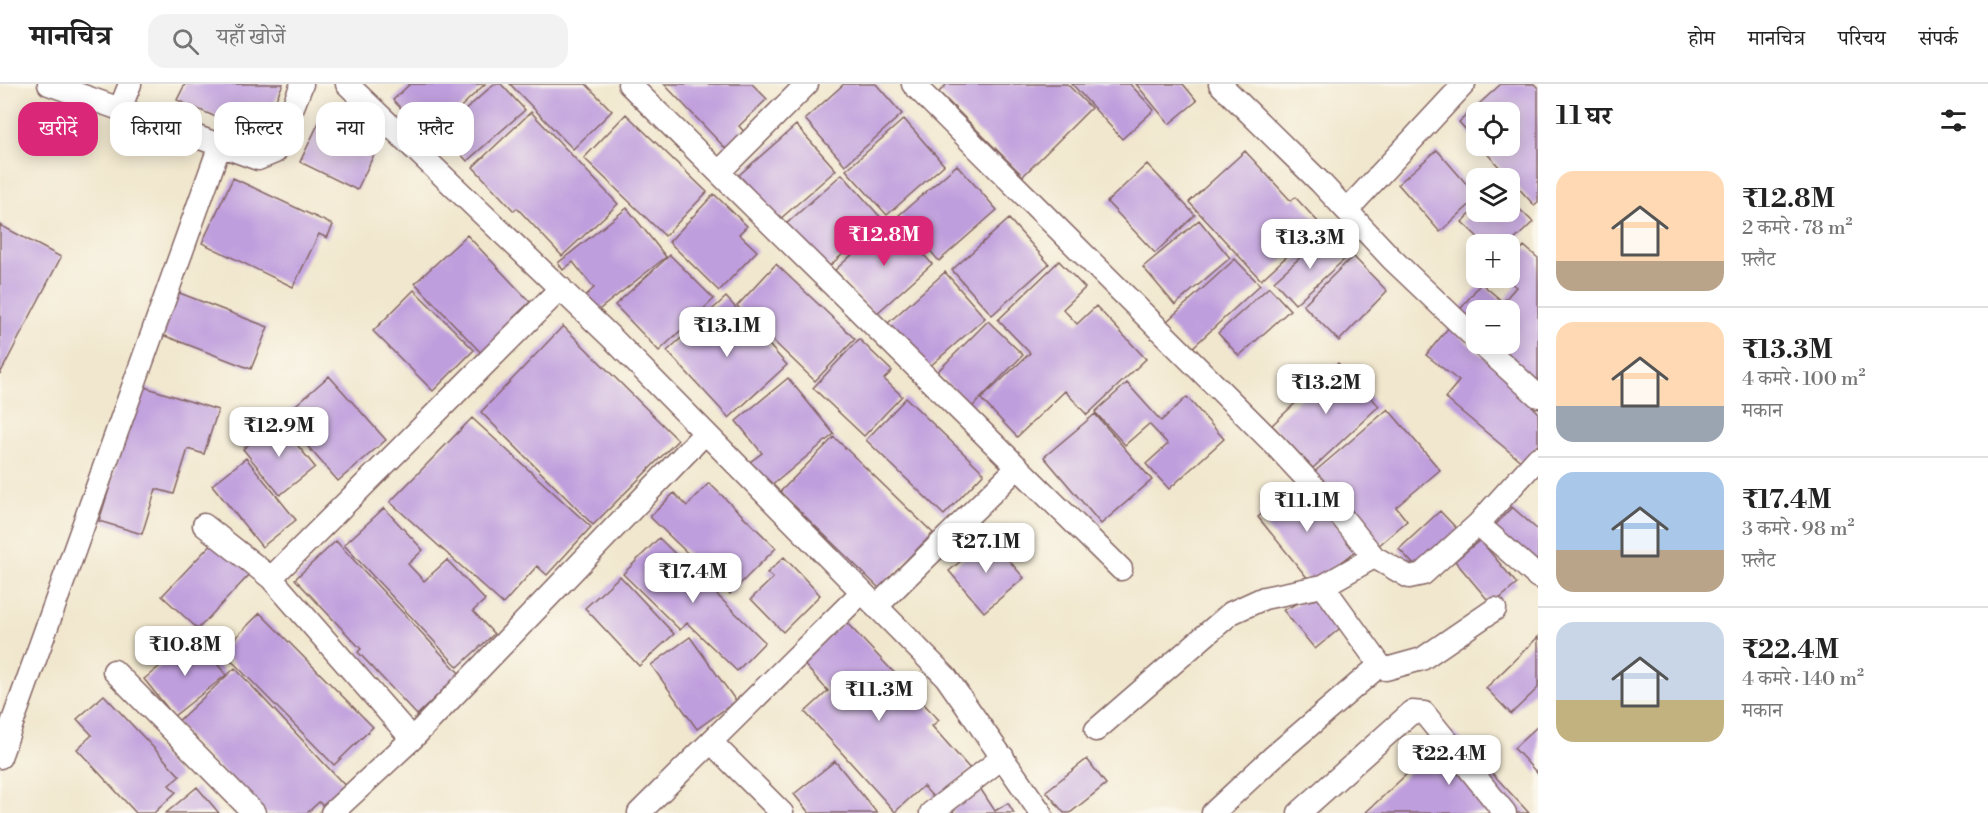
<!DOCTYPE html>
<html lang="hi">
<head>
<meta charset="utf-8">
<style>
	:root { --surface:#fff; --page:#f2f2f2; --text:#222; --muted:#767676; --line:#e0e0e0; --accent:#db2777 }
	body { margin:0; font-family:"Libre Bodoni","Noto Serif Devanagari",serif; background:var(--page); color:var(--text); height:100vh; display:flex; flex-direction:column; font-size:22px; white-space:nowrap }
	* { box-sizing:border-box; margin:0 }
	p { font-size:20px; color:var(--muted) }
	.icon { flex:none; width:33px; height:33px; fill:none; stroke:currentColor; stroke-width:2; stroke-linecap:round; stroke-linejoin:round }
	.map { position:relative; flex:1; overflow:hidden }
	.side { display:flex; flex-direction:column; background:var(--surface); width:450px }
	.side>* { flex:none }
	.guide { position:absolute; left:18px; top:18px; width:570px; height:54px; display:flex; gap:12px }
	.buttons { position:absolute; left:1466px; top:18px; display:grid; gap:12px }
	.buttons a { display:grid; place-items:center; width:54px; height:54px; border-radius:12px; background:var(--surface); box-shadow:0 3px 15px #0003; font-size:30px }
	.price { position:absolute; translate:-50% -51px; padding:0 14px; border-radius:12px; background:#fff; color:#222; font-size:20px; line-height:39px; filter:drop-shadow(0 2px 3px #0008) }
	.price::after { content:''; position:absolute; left:50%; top:36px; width:18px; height:14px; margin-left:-9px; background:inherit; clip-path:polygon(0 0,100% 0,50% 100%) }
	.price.selected { background:var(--accent); color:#fff }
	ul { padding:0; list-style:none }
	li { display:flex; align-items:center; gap:18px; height:150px; padding:0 18px }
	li+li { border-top:2px solid var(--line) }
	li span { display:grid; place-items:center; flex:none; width:168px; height:120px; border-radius:18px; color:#555 }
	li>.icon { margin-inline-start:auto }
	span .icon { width:72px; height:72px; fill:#fffc; stroke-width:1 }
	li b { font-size:26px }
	h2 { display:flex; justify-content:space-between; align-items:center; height:72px; padding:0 18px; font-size:26px }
	.chip { padding:0 21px; border-radius:18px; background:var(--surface); box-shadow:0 3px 15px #0003; font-size:21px; line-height:54px }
	.chip.selected { background:var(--accent); color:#fff }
	header { display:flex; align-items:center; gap:36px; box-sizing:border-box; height:84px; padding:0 30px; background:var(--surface); border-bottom:2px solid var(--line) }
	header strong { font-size:28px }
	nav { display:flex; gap:33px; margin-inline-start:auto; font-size:21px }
	.search { width:420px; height:54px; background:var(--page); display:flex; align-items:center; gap:15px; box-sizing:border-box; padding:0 21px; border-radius:18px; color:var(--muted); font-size:22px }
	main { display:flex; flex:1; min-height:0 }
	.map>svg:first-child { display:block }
	.building { fill:#bf9edd }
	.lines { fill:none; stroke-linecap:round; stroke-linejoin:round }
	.street-casing { stroke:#846564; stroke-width:25 }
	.street { stroke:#fff; stroke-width:22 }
</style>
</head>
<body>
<header>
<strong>मानचित्र</strong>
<div class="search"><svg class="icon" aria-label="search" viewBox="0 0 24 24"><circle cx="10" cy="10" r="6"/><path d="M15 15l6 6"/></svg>यहाँ खोजें</div>
<nav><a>होम</a><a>मानचित्र</a><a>परिचय</a><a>संपर्क</a></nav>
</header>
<main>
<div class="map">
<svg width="1538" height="729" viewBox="0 0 1538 729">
	<rect width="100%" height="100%" fill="#fbf7ec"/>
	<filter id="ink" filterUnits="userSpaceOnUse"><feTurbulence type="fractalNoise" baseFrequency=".0167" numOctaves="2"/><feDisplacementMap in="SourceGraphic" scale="12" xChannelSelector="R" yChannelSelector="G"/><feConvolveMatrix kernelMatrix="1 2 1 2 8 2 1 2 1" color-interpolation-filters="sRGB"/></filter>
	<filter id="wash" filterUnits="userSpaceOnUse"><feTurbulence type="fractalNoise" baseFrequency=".008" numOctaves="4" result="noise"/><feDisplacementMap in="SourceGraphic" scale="24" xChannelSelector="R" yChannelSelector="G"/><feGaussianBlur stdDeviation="1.35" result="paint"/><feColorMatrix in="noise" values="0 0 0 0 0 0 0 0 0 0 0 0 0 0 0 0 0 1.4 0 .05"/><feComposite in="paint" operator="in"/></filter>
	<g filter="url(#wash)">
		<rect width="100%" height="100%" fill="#f1e7ce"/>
		<g id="blocks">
			<path class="building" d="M185,0H283L259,52L177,16Z
				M410,0H485L429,53L393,16Z
				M494,0H501L525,26L467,77L441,48Z
				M510,0H586L612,27L573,65Z
				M664,0H752L767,15L739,42L746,50L728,67Z
				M844,0H876L902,30L845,81L805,35Z
				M947,0H1067L1091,24L1023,92L939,8Z
				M1072,0H1130L1154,26L1122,55Z
				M1136,0H1183L1197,17L1169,40Z
				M1501,0H1534L1538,4V118L1534,121L1480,62H1509V28H1476V57L1459,38Z
				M531,28L618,120L562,172L517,124L514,127L473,83Z
				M626,30L707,108L665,152L584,74Z
				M322,32L379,60L357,106L300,78Z
				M904,35L944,81L887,131L846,86Z
				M796,41L836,86L779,136L739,91Z
				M1437,66L1476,111V115L1440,148L1398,100Z
				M1245,67L1291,117L1295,113L1321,141L1261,196L1189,118Z
				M1147,80L1195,131L1155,169L1107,118Z
				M957,81L997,126L939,177L899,131Z
				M842,90L882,135L825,186L785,141Z
				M233,94L333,141L327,154L319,150L293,203L202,159Z
				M714,110L747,142L739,150L757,167L719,207L669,158Z
				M1509,115L1533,138L1510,160H1485L1462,138L1476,125V128H1509Z
				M627,124L666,173L596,228L584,213L594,204L573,178L563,186L558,179Z
				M892,135L932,180L875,231L835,186Z
				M1009,135L1049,180L992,231L952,186Z
				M1199,136L1230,174L1175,221L1143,183Z
				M0,141L61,173L0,290Z
				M467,151L530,218L513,234L517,239L483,271L415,199Z
				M1325,151L1346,174L1295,220L1274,197Z
				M1524,162L1538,174V303L1493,260H1509V226H1476V244L1459,227L1481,199L1503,218L1516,203L1505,194H1509V179Z
				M670,171L714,215L659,267L615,221Z
				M1353,172L1387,207L1339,257L1303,221Z
				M1235,175L1260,201L1191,265L1166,238Z
				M1059,177L1085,204L1063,225L1077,240L1096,222L1146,275L1087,331L1065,307L1017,353L981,315L1030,269L998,236Z
				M776,180L855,255L815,297L737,222Z
				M945,188L985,234L928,284L888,239Z
				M1269,203L1290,226L1239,272L1218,249Z
				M414,206L474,266L433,307L373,247Z
				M177,208L268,243L251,285L160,250Z
				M726,213L787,281L729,334L667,267Z
				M988,237L1023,271L972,323L937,288Z
				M563,242L678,356L593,441L481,328Z
				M1449,243L1538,319L1534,324L1538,328V361L1523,379L1445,314L1459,297L1426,271Z
				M859,255L892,287L884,295L902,312L864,352L813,304Z
				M1338,279L1379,322L1313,384L1272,341Z
				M329,292L386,356L338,397L282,333Z
				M788,294L834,350L770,403L750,378L762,369L736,337Z
				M1127,299L1161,337L1187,313L1224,355L1169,405L1146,380L1168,360L1149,340L1125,361L1095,328Z
				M141,302L218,326L204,370L188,365L174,410L156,405L142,450L99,437Z
				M906,314L984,389L944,431L866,356Z
				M1388,325L1440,386L1396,423L1407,437L1376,464L1313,389Z
				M1095,330L1152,396L1101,440L1044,373Z
				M472,334L591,443L547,491L537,482L503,520L390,418Z
				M278,337L315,383L280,411L243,365Z
				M834,353L933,449L879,504L780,408Z
				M246,374L296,436L262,463L212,401Z
				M1301,397L1357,466L1313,501L1258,433Z
				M709,399L776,464L730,510L650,433L674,409L687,422Z
				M1512,423L1538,446V489L1490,447Z
				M384,424L423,466L408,480L424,497L447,476L485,516L473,527L494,550L458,583L344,461Z
				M1440,427L1459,447L1418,485L1399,465Z
				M989,453L1024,494L984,528L949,487Z
				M659,454L765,558L737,587L687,539L680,546L623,490Z
				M215,456L251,489L198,545L162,512Z
				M1480,456L1517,500L1492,521L1455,477Z
				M336,457L460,590L417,631L358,568L361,565L295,495Z
				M784,473L820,511L783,548L751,515L773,494L767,489Z
				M620,492L674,550L639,582L585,524Z
				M1316,511L1344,541L1315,565L1283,526Z
				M260,529L373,643L334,681L222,567Z
				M845,537L939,636L932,642L971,686L936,716L923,702L895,728L805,628L828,607L801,577Z
				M196,553L226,591L174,632L144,595Z
				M690,553L736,617L697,645L651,581Z
				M1538,553V604L1511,630L1486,604Z
				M235,584L349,706L327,726L319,718L307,729H263L176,639Z
				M104,611L180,692L169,701L176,708L154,729H136L77,665L92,651L77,635Z
				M1538,642V690L1514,664Z
				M1453,647L1529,729H1365Z
				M1087,675L1106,700L1070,729H1064L1046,707Z
				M835,677L877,729H809L794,710Z
				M197,703L219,729H166Z
				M980,704L995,727L1008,719L1014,729H954L952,726Z"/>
		</g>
	</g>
	<g filter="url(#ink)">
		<use href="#blocks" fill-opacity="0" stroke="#846564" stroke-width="1.5"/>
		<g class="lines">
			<g class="street-casing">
				<path id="street" d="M49,0L120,25
					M130,0L120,25L258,75L275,68L302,0
					M347,0L613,255L946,593L1041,729
					M629,0L1121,485
					M913,0L1276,362L1341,432L1374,473L1409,493L1423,490L1478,440L1538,493
					M1220,0L1320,98L1392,175L1476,255
					M719,88L807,0
					M1347,126L1464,0
					M1481,260L1538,312
					M1478,440L1538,374
					M204,441L271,494
					M876,523L1018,383
					M1380,581L1386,585L1422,575L1495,525
					M114,587L254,729
					M1096,646L1231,529L1264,514L1323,502L1374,473
					M412,655L271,494L561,204
					M711,658L782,729
					M0,673L220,61
					M332,729L412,655L705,349
					M639,729L862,508
					M931,729L1003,673
					M1213,729L1274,672L1380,581L1323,502
					M1299,729L1412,628L1424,629L1505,729"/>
			</g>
			<use href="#street" class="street"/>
		</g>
	</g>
</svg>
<div class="buttons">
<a><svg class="icon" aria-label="locate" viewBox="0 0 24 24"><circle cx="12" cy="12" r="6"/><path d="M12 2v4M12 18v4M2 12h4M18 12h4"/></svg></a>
<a><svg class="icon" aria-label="layers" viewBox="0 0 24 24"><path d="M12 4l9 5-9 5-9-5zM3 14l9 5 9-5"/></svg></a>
<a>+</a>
<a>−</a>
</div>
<b class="price selected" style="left:884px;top:183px">₹12.8M</b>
<b class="price" style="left:1310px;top:186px">₹13.3M</b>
<b class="price" style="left:727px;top:274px">₹13.1M</b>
<b class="price" style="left:1326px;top:331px">₹13.2M</b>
<b class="price" style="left:279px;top:374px">₹12.9M</b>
<b class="price" style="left:1307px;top:449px">₹11.1M</b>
<b class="price" style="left:986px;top:490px">₹27.1M</b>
<b class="price" style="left:693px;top:520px">₹17.4M</b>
<b class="price" style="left:185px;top:593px">₹10.8M</b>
<b class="price" style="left:879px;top:638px">₹11.3M</b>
<b class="price" style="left:1449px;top:702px">₹22.4M</b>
<div class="guide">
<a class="chip selected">खरीदें</a>
<a class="chip">किराया</a>
<a class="chip">फ़िल्टर</a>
<a class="chip">नया</a>
<a class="chip">फ़्लैट</a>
</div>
</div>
<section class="side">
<h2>11 घर<svg class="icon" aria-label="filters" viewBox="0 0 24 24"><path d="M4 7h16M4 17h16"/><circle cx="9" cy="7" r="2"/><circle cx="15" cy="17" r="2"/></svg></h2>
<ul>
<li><span style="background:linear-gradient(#ffd9b3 75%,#b9a48a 0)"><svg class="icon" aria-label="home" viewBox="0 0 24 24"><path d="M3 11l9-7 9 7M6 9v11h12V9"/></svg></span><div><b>₹12.8M</b><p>2 कमरे · 78 m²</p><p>फ़्लैट</p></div></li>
<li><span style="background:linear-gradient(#ffd9b3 70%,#9aa5b1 0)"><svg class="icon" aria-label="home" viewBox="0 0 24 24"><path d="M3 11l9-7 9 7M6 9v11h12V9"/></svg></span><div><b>₹13.3M</b><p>4 कमरे · 100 m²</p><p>मकान</p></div></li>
<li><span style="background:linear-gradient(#a9c7e8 65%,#b9a48a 0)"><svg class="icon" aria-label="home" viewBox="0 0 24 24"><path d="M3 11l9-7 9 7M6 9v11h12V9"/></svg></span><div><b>₹17.4M</b><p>3 कमरे · 98 m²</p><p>फ़्लैट</p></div></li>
<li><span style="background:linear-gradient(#c9d6e8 65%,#c2b280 0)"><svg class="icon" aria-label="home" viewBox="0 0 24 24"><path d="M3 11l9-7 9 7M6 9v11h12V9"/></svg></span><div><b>₹22.4M</b><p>4 कमरे · 140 m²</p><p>मकान</p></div></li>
</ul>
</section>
</main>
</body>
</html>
